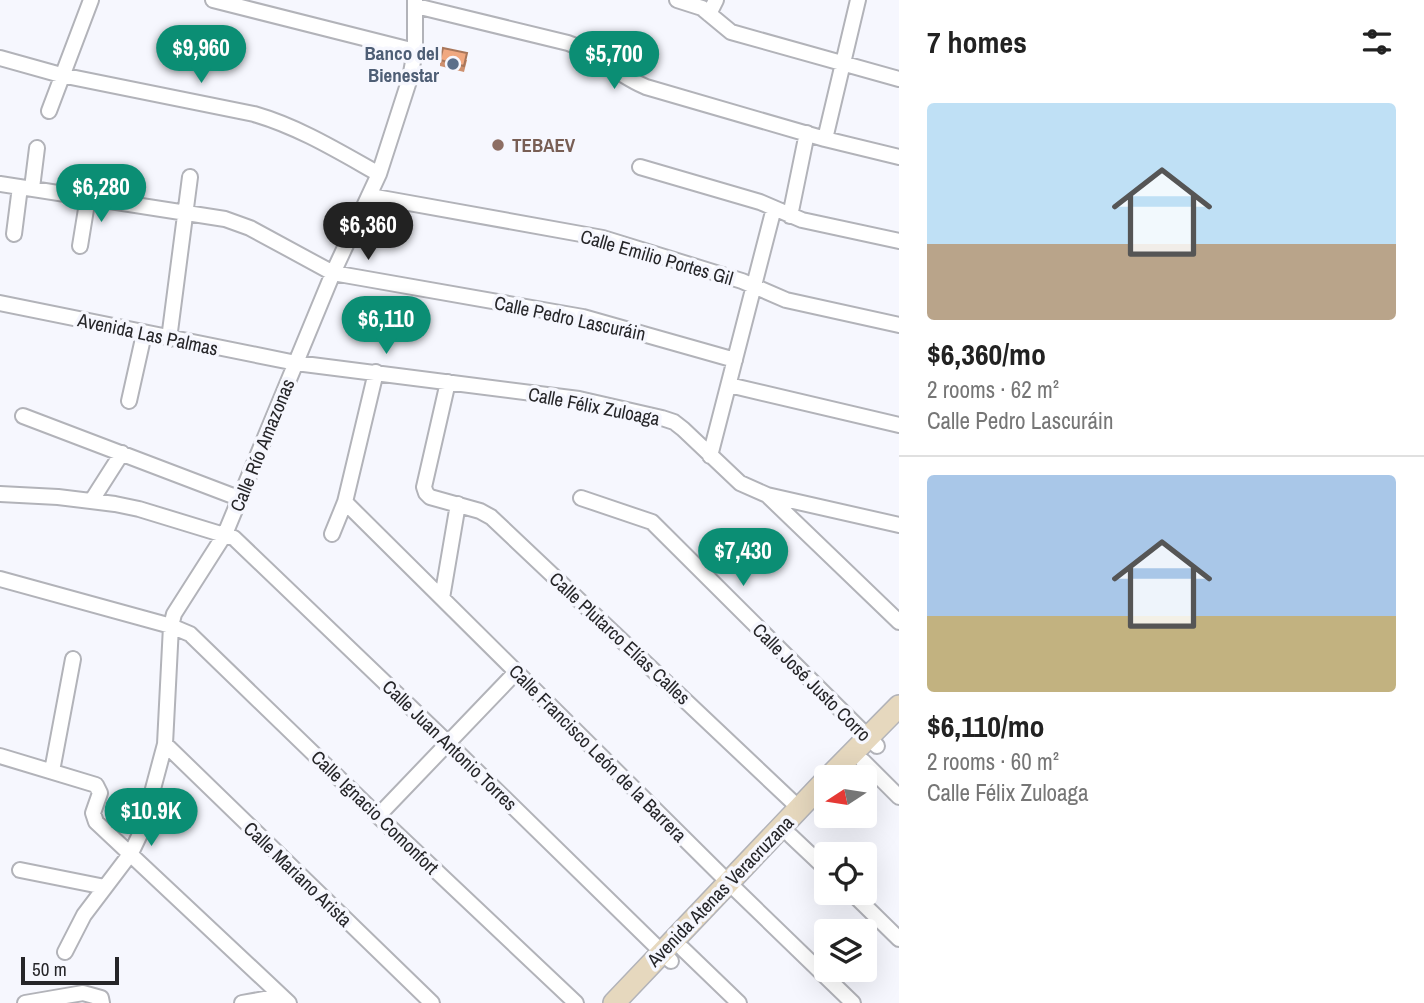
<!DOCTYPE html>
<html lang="en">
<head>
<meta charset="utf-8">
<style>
	:root { --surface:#fff; --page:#f2f2f2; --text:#222; --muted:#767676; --line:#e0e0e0; --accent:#0b8e74 }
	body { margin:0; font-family:"Archivo Narrow",sans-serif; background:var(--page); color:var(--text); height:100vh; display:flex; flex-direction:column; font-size:26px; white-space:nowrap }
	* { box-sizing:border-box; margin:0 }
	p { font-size:23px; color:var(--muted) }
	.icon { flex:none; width:38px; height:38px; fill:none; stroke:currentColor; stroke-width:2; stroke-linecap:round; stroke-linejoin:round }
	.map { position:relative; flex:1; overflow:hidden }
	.details { display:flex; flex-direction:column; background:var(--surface); width:525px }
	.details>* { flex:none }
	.needle { width:46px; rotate:258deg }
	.buttons { position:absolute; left:814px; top:765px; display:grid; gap:14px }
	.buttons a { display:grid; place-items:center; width:63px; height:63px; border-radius:7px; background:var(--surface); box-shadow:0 7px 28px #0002; font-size:35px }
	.scale { position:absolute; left:21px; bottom:18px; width:98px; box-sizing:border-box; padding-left:7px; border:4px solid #262629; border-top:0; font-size:19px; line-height:24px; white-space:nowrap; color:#262629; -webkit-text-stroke:5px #f6f7fe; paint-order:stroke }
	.price { position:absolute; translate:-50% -60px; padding:0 16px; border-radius:24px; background:var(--accent); color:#fff; font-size:23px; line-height:46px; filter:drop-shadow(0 2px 4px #0008) }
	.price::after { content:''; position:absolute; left:50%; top:42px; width:21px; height:16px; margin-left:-10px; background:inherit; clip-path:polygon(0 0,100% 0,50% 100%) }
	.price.active { background:#222; color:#fff }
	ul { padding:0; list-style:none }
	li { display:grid; align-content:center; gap:14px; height:371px; padding:0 28px }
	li+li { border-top:2px solid var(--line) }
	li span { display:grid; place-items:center; height:217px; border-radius:7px; color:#555 }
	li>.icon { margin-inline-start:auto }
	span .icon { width:126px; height:126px; fill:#fffc; stroke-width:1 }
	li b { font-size:30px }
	h2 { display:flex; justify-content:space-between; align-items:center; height:84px; padding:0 28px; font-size:30px }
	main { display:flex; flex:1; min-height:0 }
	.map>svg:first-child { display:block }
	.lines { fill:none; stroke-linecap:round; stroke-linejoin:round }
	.street-casing { stroke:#b2b3b9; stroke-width:18 }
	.secondary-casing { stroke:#b2b3b9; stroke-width:24 }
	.street { stroke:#fff; stroke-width:14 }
	.secondary { stroke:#e6d8be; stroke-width:21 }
	.wall { fill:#ce906e }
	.building { fill:#f0a880; stroke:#a8765a; stroke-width:2 }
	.service-dot { fill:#5c6f8a; stroke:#f6f7fe; stroke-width:2.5 }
	.education-dot { fill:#8d6e63; stroke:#f6f7fe; stroke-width:2.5 }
	.labels { text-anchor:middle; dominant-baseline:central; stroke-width:7; stroke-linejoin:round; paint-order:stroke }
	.service-label { font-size:19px; font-weight:bold; fill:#4e5e75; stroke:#f6f7fe; text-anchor:end }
	.education-label { font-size:19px; font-weight:bold; fill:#785e54; stroke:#f6f7fe; text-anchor:start }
	.street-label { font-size:19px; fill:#262629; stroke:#f6f7fe }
</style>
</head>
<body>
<main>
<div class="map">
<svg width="899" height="1003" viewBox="0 0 899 1003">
	<rect width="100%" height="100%" fill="#f6f7fe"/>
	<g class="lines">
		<g class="street-casing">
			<path id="street" d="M213,0L415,51
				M677,0L702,8L731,32L899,79
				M416,6L568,43C597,53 618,76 646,87L825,139L899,157
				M709,14L716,0
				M0,58L61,75L254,114C299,127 338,151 379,174
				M49,111L91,0
				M825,139L858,0
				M640,167L760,202L802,220L899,241
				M0,184L225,219L250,228L333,273L583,317L735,360
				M32,188L37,148
				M370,196L603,238L742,281L786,300L899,325
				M790,216L807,133
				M14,234L20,187
				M80,246L88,197
				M0,303L296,363L579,399L662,418L674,422L683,429L740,483L767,495L899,622
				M169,339L190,177
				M448,382L424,487L426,493L430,497L480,511L491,517L799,808
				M729,385L899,425
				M129,401L144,334
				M23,416L241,499
				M710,456L774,208
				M0,494L58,497L115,504L139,509L234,538L448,743L671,961
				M767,495L899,525
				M581,498L652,522L877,746
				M92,500L122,453
				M345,502L728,882L853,1003
				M332,534L345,502L376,372
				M0,579L171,626L190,634L378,816L576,1003
				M442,598L458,504
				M165,744L432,1003
				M0,756L96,785L100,793L93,813L96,822L289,1003
				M863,761L899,797
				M52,771L73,659
				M378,816L516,672
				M791,836L826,869
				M20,870L105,887
				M851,892L899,939
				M683,949L739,1003
				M65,952L84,915L131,853L142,830L165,744L171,626L174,614L225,534L333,273L379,174L410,78L415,51V0
				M25,1003L83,993L101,998L102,1003
				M242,1003L281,996"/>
		</g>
		<g class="secondary-casing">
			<path id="secondary" d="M829,777L899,706
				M614,1003L826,780"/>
		</g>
		<use href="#street" class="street"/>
		<use href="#secondary" class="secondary"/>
	</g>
	<path class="wall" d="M440,60H467L464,72L440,66Z"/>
	<path class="building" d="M443,48L467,53L464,66L440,60Z"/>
	<circle class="service-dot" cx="453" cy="64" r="7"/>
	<circle class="education-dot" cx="498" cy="145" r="7"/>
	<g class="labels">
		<g class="service-label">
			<text x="439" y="53">Banco del<tspan x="439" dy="22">Bienestar</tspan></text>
		</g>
		<g class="education-label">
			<text x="512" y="145">TEBAEV</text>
		</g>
		<g class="street-label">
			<text transform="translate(657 257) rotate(16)">Calle Emilio Portes Gil</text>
			<text transform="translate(570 318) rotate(12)">Calle Pedro Lascuráin</text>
			<text transform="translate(148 334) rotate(12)">Avenida Las Palmas</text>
			<text transform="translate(594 406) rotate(11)">Calle Félix Zuloaga</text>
			<text transform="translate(262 445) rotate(-68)">Calle Río Amazonas</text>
			<text transform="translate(620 638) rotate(43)">Calle Plutarco Elías Calles</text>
			<text transform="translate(812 682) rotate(45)">Calle José Justo Corro</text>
			<text transform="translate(450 745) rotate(44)">Calle Juan Antonio Torres</text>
			<text transform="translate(598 753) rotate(45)">Calle Francisco León de la Barrera</text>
			<text transform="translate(375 812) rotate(44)">Calle Ignacio Comonfort</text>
			<text transform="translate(298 874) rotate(44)">Calle Mariano Arista</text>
			<text transform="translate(720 891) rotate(-46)">Avenida Atenas Veracruzana</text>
		</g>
	</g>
</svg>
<div class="buttons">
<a><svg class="needle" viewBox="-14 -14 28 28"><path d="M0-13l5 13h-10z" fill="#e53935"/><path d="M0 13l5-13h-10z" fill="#767676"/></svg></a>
<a><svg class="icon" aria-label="locate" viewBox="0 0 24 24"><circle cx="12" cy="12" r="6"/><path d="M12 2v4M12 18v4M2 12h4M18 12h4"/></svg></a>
<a><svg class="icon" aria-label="layers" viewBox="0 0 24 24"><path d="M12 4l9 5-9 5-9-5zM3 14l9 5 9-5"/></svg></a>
</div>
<div class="scale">50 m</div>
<b class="price" style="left:201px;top:85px">$9,960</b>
<b class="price" style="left:614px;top:91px">$5,700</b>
<b class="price" style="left:101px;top:224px">$6,280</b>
<b class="price active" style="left:368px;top:262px">$6,360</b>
<b class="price" style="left:386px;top:356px">$6,110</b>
<b class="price" style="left:743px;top:588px">$7,430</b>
<b class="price" style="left:151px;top:848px">$10.9K</b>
</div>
<section class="details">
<h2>7 homes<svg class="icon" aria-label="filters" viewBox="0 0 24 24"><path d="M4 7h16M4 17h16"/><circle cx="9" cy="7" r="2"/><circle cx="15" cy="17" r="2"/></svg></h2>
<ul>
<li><span style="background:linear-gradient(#bfe0f5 65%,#b9a48a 0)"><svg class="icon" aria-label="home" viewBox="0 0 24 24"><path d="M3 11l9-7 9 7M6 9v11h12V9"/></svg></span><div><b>$6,360/mo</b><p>2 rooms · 62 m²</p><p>Calle Pedro Lascuráin</p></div></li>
<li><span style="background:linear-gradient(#a9c7e8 65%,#c2b280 0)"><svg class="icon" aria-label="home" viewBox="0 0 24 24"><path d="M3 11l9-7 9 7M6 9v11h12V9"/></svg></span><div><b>$6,110/mo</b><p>2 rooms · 60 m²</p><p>Calle Félix Zuloaga</p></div></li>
</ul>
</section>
</main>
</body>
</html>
